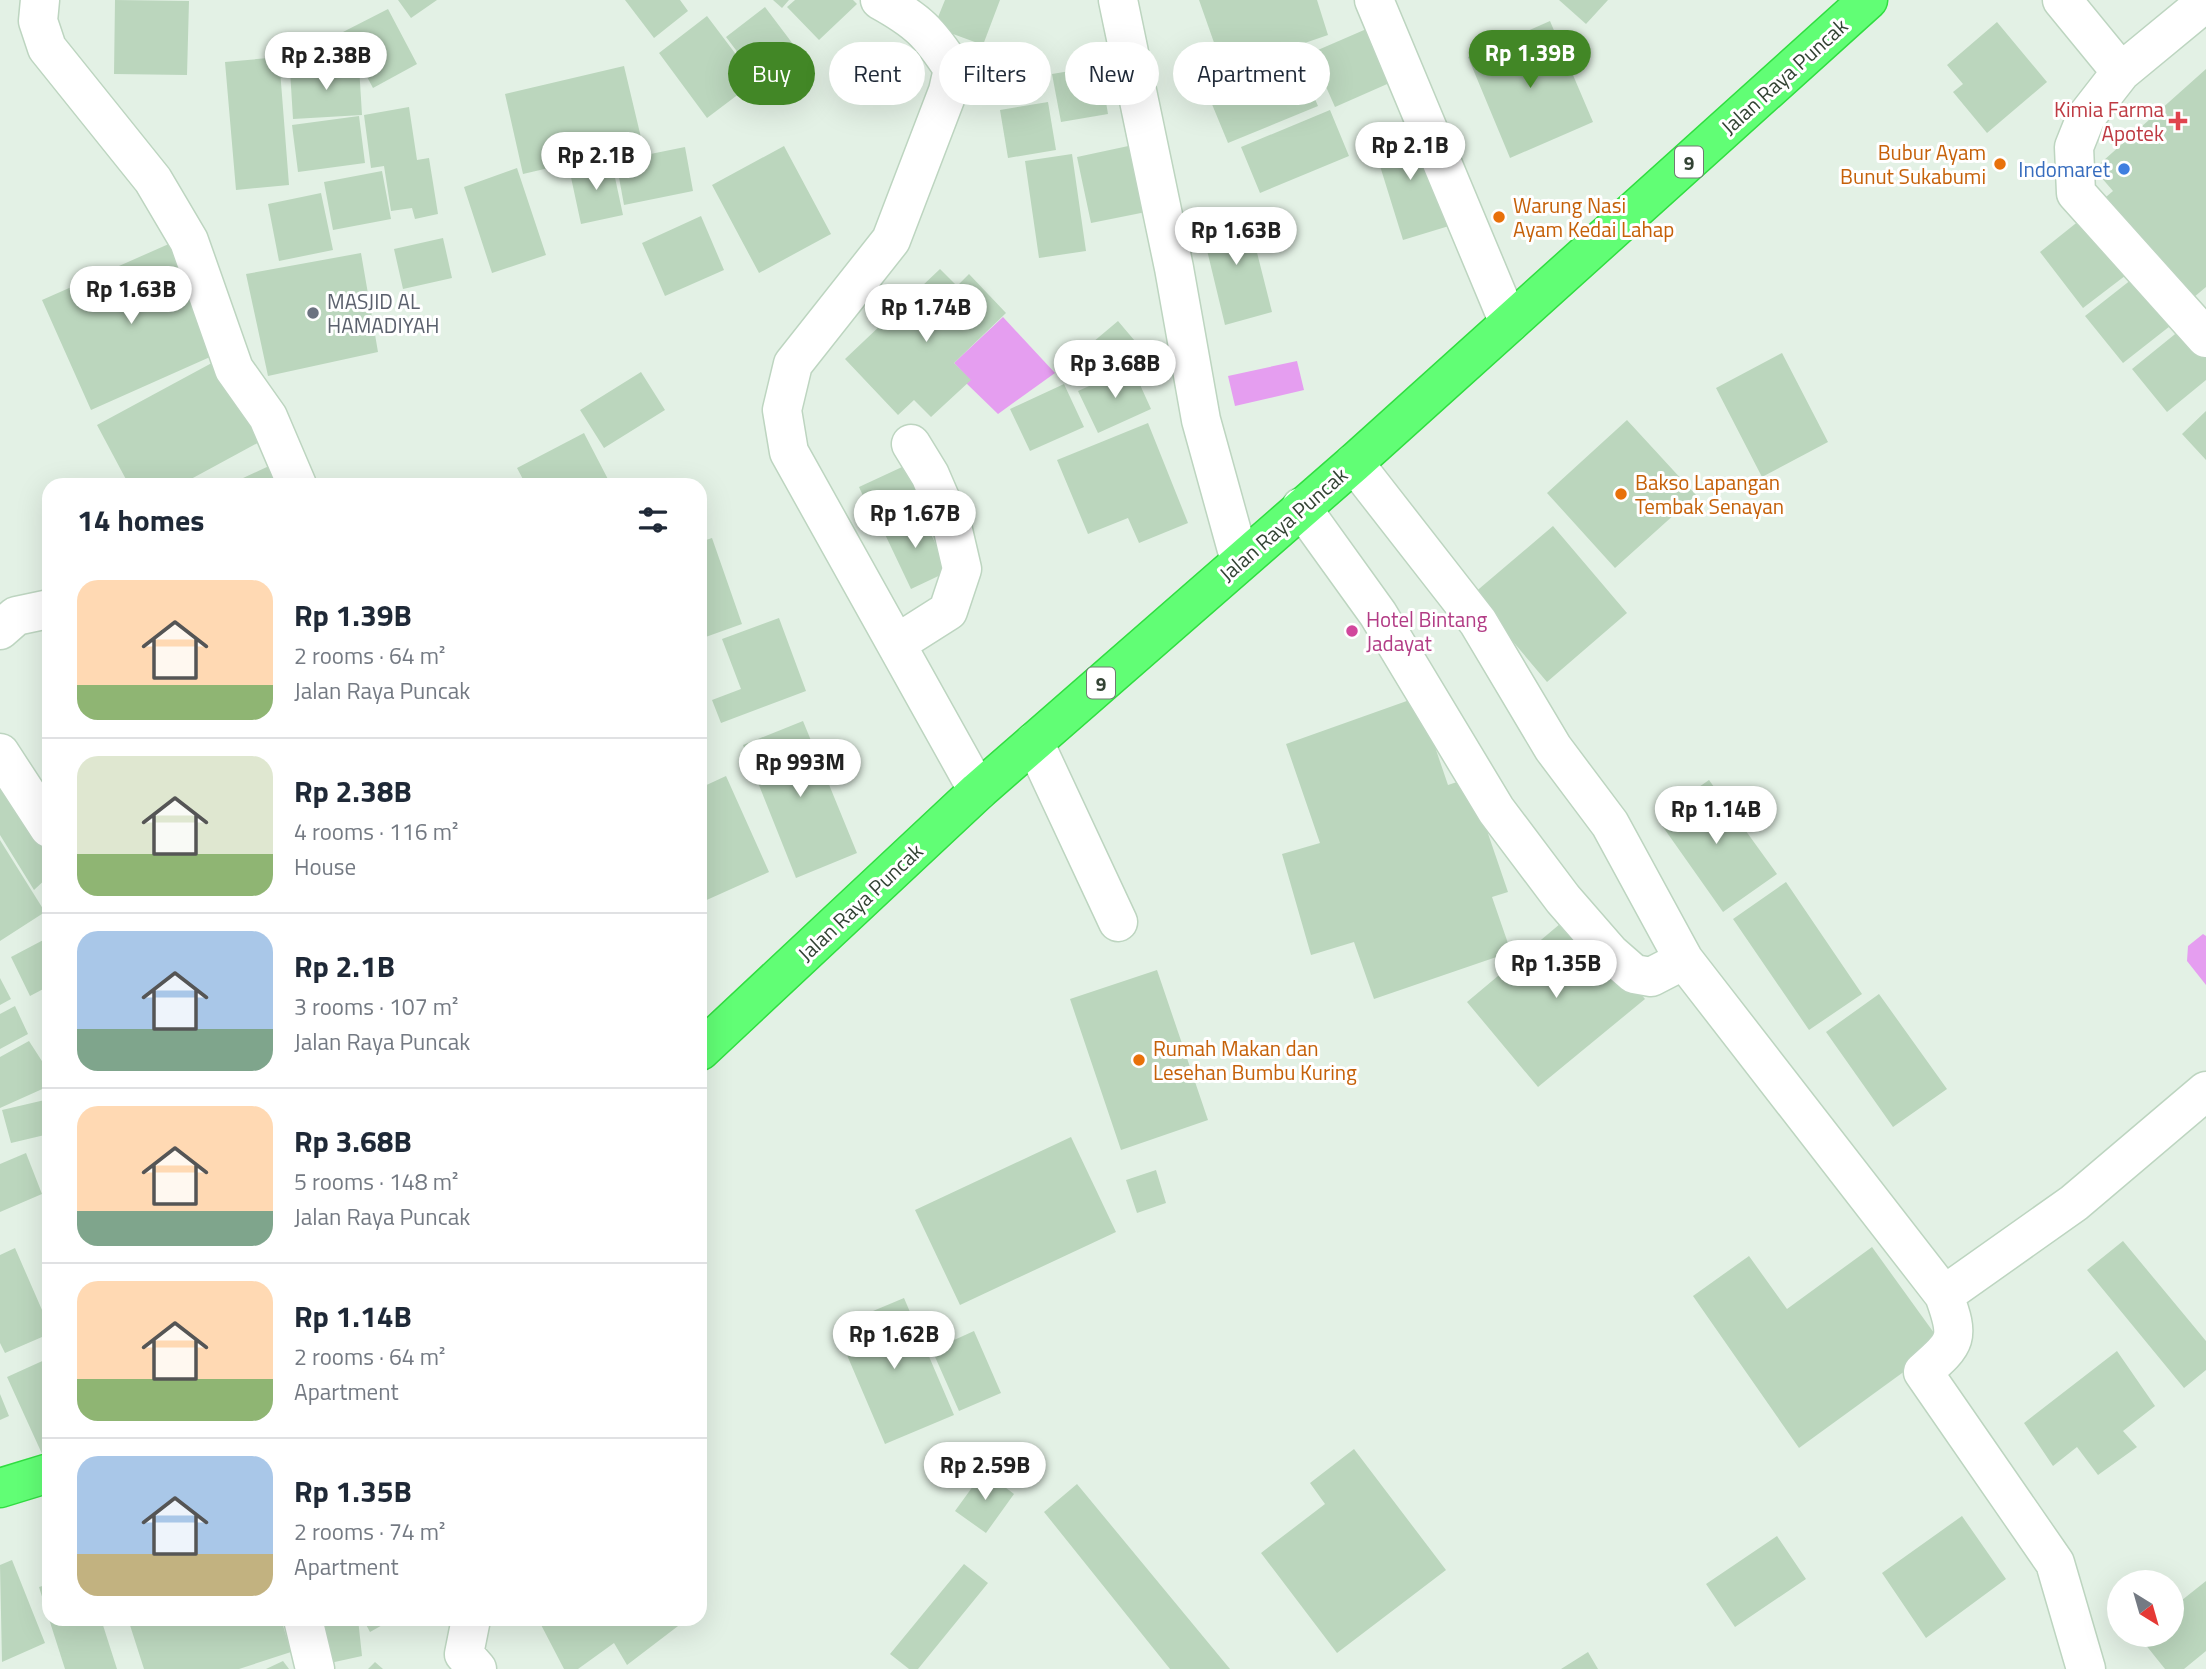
<!DOCTYPE html>
<html lang="en">
<head>
<meta charset="utf-8">
<style>
	:root { --surface:#fff; --page:#f6f6f7; --text:#1f2937; --muted:#747a83; --line:#e0e1e3; --accent:#428726 }
	body { margin:0; font-family:"Titillium Web",sans-serif; background:var(--page); color:var(--text); height:100vh; display:flex; flex-direction:column; font-size:26px; white-space:nowrap }
	* { box-sizing:border-box; margin:0 }
	p { font-size:23px; color:var(--muted) }
	.icon { flex:none; width:38px; height:38px; fill:none; stroke:currentColor; stroke-width:2; stroke-linecap:round; stroke-linejoin:round }
	.map { position:relative; flex:1; overflow:hidden }
	.drawer { position:absolute; left:42px; top:478px; width:665px; height:1148px; display:flex; flex-direction:column; background:var(--surface); border-radius:21px; box-shadow:0 7px 28px #0002 }
	.drawer>* { flex:none }
	.hud { position:absolute; left:728px; top:42px; width:665px; height:63px; display:flex; gap:14px }
	.needle { width:46px; rotate:143deg }
	.buttons { position:absolute; left:2107px; top:1570px; display:grid; gap:14px }
	.buttons a { display:grid; place-items:center; width:77px; height:77px; border-radius:50%; background:var(--surface); box-shadow:0 7px 28px #0002; font-size:35px }
	.price { position:absolute; translate:-50% -60px; padding:0 16px; border-radius:24px; background:#fff; color:#222; font-size:23px; line-height:46px; filter:drop-shadow(0 2px 4px #0008) }
	.price::after { content:''; position:absolute; left:50%; top:42px; width:21px; height:16px; margin-left:-10px; background:inherit; clip-path:polygon(0 0,100% 0,50% 100%) }
	.price.active { background:var(--accent); color:#fff }
	ul { padding:0; list-style:none }
	li { display:flex; align-items:center; gap:21px; height:175px; padding:0 35px }
	li+li { border-top:2px solid var(--line) }
	li span { display:grid; place-items:center; flex:none; width:196px; height:140px; border-radius:21px; color:#555 }
	li>.icon { margin-inline-start:auto }
	span .icon { width:84px; height:84px; fill:#fffc; stroke-width:1 }
	li b { font-size:30px }
	h2 { display:flex; justify-content:space-between; align-items:center; height:84px; padding:0 35px; font-size:30px }
	.pill { padding:0 24px; border-radius:32px; background:var(--surface); box-shadow:0 7px 28px #0002; font-size:24px; line-height:63px }
	.pill.active { background:var(--accent); color:#fff }
	.map>svg:first-child { display:block }
	.water { fill:#e59ef0 }
	.building { fill:#bbd6bd }
	.lines { fill:none; stroke-linecap:round; stroke-linejoin:round }
	.minor-casing { stroke:#bdd5c0; stroke-width:41 }
	.highway-casing { stroke:#31dd41; stroke-width:41 }
	.minor { stroke:#fff; stroke-width:38 }
	.highway { stroke:#61fe75; stroke-width:38 }
	.health-dot { fill:#e0444e; stroke:#fff; stroke-width:2.5 }
	.food-dot { fill:#e8710a; stroke:#fff; stroke-width:2.5 }
	.shop-dot { fill:#3f7fe0; stroke:#fff; stroke-width:2.5 }
	.worship-dot { fill:#6b7280; stroke:#fff; stroke-width:2.5 }
	.hotel-dot { fill:#d1479c; stroke:#fff; stroke-width:2.5 }
	.labels { text-anchor:middle; dominant-baseline:central; stroke-width:6; stroke-linejoin:round; paint-order:stroke }
	.shield { fill:#fff; stroke:#707b71; stroke-width:2 }
	.shield-label { font-size:19px; font-weight:bold; fill:#334334 }
	.street-label { font-size:21px; fill:#334334; stroke:#fff }
	.health-label { font-size:21px; fill:#be3a42; stroke:#fff; text-anchor:end }
	.food-label { font-size:21px; fill:#c56008; stroke:#fff; text-anchor:start }
	.shop-label { font-size:21px; fill:#366cbe; stroke:#fff; text-anchor:end }
	.worship-label { font-size:21px; fill:#5b616d; stroke:#fff; text-anchor:start }
	.hotel-label { font-size:21px; fill:#b23c85; stroke:#fff; text-anchor:start }
</style>
</head>
<body>
<div class="map">
<svg width="2206" height="1669" viewBox="0 0 2206 1669">
	<rect width="100%" height="100%" fill="#e3f1e5"/>
	<path class="water" d="M1003,317L1055,373L998,414L966,383L970,380L954,363Z
		M1297,361L1304,390L1235,406L1228,376Z
		M2203,934L2206,936V985L2187,961L2188,946Z"/>
	<path class="building" d="M115,0L189,1L187,75L114,74Z
		M398,0H437L411,18Z
		M625,0H680L688,11L654,38Z
		M773,0H789L782,8Z
		M795,0H853L857,4L819,40L787,7Z
		M945,0H1000L983,45L934,27Z
		M1199,0H1317L1328,35L1224,71Z
		M1559,0H1608L1586,24Z
		M765,7L802,56L776,75L769,65L755,75L726,37Z
		M388,9L417,64L373,88L343,32Z
		M707,16L756,81L707,118L659,53Z
		M1550,21L1593,122L1510,158L1468,57Z
		M1997,22L2047,82L1987,133L1953,92L1963,84L1947,65Z
		M1371,27L1394,81L1335,107L1311,53Z
		M279,57L289,185L236,190L225,62Z
		M1298,60L1318,106L1228,143L1209,97Z
		M359,66L362,115L293,119L290,70Z
		M624,66L643,146L523,174L505,94Z
		M1100,66L1108,114L1061,122L1052,74Z
		M2206,69V287L2181,308L2093,208L2113,191L2094,169Z
		M1048,102L1056,150L1008,158L1000,110Z
		M409,107L417,160L429,158L438,214L415,219L412,208L391,211L384,166L371,168L364,115Z
		M1330,110L1349,156L1260,193L1241,147Z
		M359,116L365,163L298,172L292,125Z
		M1417,123L1449,226L1403,240L1371,137Z
		M1133,145L1146,212L1091,223L1077,157Z
		M784,146L831,234L759,273L712,185Z
		M685,147L693,191L624,205L616,161Z
		M1072,154L1086,251L1039,258L1025,161Z
		M611,159L623,215L581,224L569,168Z
		M517,168L546,255L492,273L464,187Z
		M382,171L391,219L333,230L324,182Z
		M321,193L333,250L279,261L268,204Z
		M1246,209L1272,312L1225,325L1200,221Z
		M2090,212L2134,269L2083,308L2040,252Z
		M701,216L724,270L665,296L642,243Z
		M443,238L452,278L403,289L394,249Z
		M171,243L219,353L91,410L42,300Z
		M361,253L378,352L268,376L246,274Z
		M940,269L957,286L969,274L1006,313L954,363L971,380L931,417L914,400L898,415L845,359Z
		M2141,272L2179,319L2123,363L2085,316Z
		M1118,321L1140,347L1101,378L1080,353Z
		M2185,326L2206,353V380L2167,412L2132,369Z
		M1782,353L1828,442L1762,477L1716,388Z
		M221,358L265,439L180,485H129L97,425Z
		M1132,367L1151,409L1098,433L1078,391Z
		M641,372L665,410L604,448L580,410Z
		M1064,384L1084,427L1030,451L1010,409Z
		M2206,411V460L2182,434Z
		M1627,420L1696,495L1615,568L1547,493Z
		M1148,423L1188,523L1139,543L1128,518L1088,534L1057,460Z
		M584,433L611,485H526L517,468Z
		M282,460L292,485H228Z
		M915,461L931,496L875,522L859,487Z
		M919,510L949,571L911,589L882,528Z
		M1553,526L1627,613L1547,682L1473,594Z
		M712,538L742,624L700,639V542Z
		M779,618L806,691L721,723L712,700L741,689L722,639Z
		M1418,697L1448,785L1469,778L1508,892L1492,897L1511,952L1374,999L1354,942L1311,955L1282,854L1320,843L1286,744Z
		M803,721L857,853L796,878L743,745Z
		M0,758L49,841V876L34,890L0,835Z
		M726,776L769,872L700,903V788Z
		M1709,780L1777,874L1723,912L1656,817Z
		M0,840L45,912L0,941Z
		M1786,882L1862,994L1809,1030L1733,919Z
		M1573,913L1645,999L1538,1087L1467,1002Z
		M49,937V986L30,996L11,957Z
		M1157,970L1208,1120L1121,1150L1070,999Z
		M0,978L11,999L0,1005Z
		M1879,994L1947,1089L1893,1127L1826,1032Z
		M15,1006L28,1034L0,1049V1014Z
		M29,1041L49,1072V1086L0,1108V1057Z
		M49,1099V1134L11,1143L2,1110Z
		M1071,1137L1116,1232L960,1305L915,1210Z
		M26,1153L42,1194L0,1212V1164Z
		M1156,1170L1166,1203L1137,1213L1126,1180Z
		M2123,1241L2206,1341V1370L2184,1388L2087,1270Z
		M1872,1247L1942,1344L1799,1448L1693,1296L1749,1256L1787,1309Z
		M15,1248L49,1326V1334L5,1353L0,1343V1255Z
		M904,1298L954,1415L885,1444L835,1327Z
		M974,1331L1001,1393L959,1411L932,1350Z
		M2117,1351L2155,1406L2123,1431L2137,1447L2098,1475L2077,1447L2053,1466L2024,1423Z
		M49,1358V1453L43,1456L7,1377Z
		M0,1394L9,1416L0,1420Z
		M1354,1449L1446,1570L1337,1653L1261,1553L1325,1504L1310,1483Z
		M984,1471L1014,1494L986,1533L955,1511Z
		M1077,1484L1230,1669H1170L1044,1512Z
		M1962,1516L2006,1579L1926,1638L1882,1573Z
		M1777,1536L1806,1579L1735,1627L1706,1584Z
		M12,1560L45,1643L2,1662L0,1565Z
		M964,1564L988,1583L918,1669H909L890,1654Z
		M2206,1581V1651L2184,1669H2165L2137,1634H2172V1608Z
		M49,1584V1616H48L39,1587Z
		M49,1619H101L117,1669H65Z
		M128,1619H281L291,1652L239,1669H144Z
		M314,1619H358L362,1656L321,1665Z
		M363,1619H393L370,1632Z
		M538,1619H679L682,1623L627,1665L614,1643L578,1669H564Z
		M1588,1652L1598,1669H1561Z
		M283,1661L289,1669H266Z
		M375,1662L383,1669H368Z"/>
	<g class="lines">
		<g class="minor-casing">
			<path id="minor" d="M40,0L38,21L47,48L153,180L189,241L234,369L268,417L297,485
				M880,0C918,21 929,32 953,69L948,91L891,240L793,364L782,410L789,452L978,791
				M1118,0L1174,268L1201,420L1240,561
				M1374,0L1509,323
				M2062,0L2121,72L2206,2
				M2121,72L2086,117L2074,147L2076,193L2206,338
				M1354,463L1478,622L1553,748L1610,824L1684,960L1944,1295C1960,1339 1957,1342 1923,1372L2055,1563L2086,1669
				M1301,507L1378,614L1496,810L1563,899L1610,953L1634,974L1651,977L1684,960
				M0,630L16,616L49,609
				M896,644L948,611L962,569L952,526L930,475L911,444
				M1034,742L1118,922
				M0,753L49,828
				M1944,1295L2074,1203L2206,1091
				M303,1619L315,1669
				M471,1619L464,1654L477,1669"/>
		</g>
		<g class="highway-casing">
			<path id="highway" d="M700,1051L978,791L1354,463L1868,0
				M0,1488L49,1473"/>
		</g>
		<use href="#minor" class="minor"/>
		<use href="#highway" class="highway"/>
	</g>
	<path class="health-dot" d="M2174.5 110.5h7v7h7v7h-7v7h-7v-7h-7v-7h7z"/>
	<g class="food-dot">
		<circle cx="2000" cy="164" r="7"/>
		<circle cx="1499" cy="217" r="7"/>
		<circle cx="1621" cy="494" r="7"/>
		<circle cx="1139" cy="1060" r="7"/>
	</g>
	<circle class="shop-dot" cx="2124" cy="169" r="7"/>
	<circle class="worship-dot" cx="313" cy="313" r="7"/>
	<circle class="hotel-dot" cx="1352" cy="631" r="7"/>
	<g class="labels">
		<g class="shield">
			<rect x="1675" y="146.5" width="28" height="31" rx="5"/>
			<rect x="1087" y="667.5" width="28" height="31" rx="5"/>
		</g>
		<g class="shield-label">
			<text x="1689" y="162">9</text>
			<text x="1101" y="683">9</text>
		</g>
		<g class="street-label">
			<text transform="translate(1784 76) rotate(-42)">Jalan Raya Puncak</text>
			<text transform="translate(1283 524) rotate(-41)">Jalan Raya Puncak</text>
			<text transform="translate(860 902) rotate(-43)">Jalan Raya Puncak</text>
		</g>
		<g class="health-label">
			<text x="2164" y="109">Kimia Farma<tspan x="2164" dy="24">Apotek</tspan></text>
		</g>
		<g class="food-label">
			<text x="1986" y="152" text-anchor="end">Bubur Ayam<tspan x="1986" dy="24">Bunut Sukabumi</tspan></text>
			<text x="1513" y="205">Warung Nasi<tspan x="1513" dy="24">Ayam Kedai Lahap</tspan></text>
			<text x="1635" y="482">Bakso Lapangan<tspan x="1635" dy="24">Tembak Senayan</tspan></text>
			<text x="1153" y="1048">Rumah Makan dan<tspan x="1153" dy="24">Lesehan Bumbu Kuring</tspan></text>
		</g>
		<g class="shop-label">
			<text x="2110" y="169">Indomaret</text>
		</g>
		<g class="worship-label">
			<text x="327" y="301">MASJID AL<tspan x="327" dy="24">HAMADIYAH</tspan></text>
		</g>
		<g class="hotel-label">
			<text x="1366" y="619">Hotel Bintang<tspan x="1366" dy="24">Jadayat</tspan></text>
		</g>
	</g>
</svg>
<div class="buttons">
<a><svg class="needle" viewBox="-14 -14 28 28"><path d="M0-13l5 13h-10z" fill="#e53935"/><path d="M0 13l5-13h-10z" fill="#747a83"/></svg></a>
</div>
<b class="price active" style="left:1530px;top:90px">Rp 1.39B</b>
<b class="price" style="left:326px;top:92px">Rp 2.38B</b>
<b class="price" style="left:1410px;top:182px">Rp 2.1B</b>
<b class="price" style="left:596px;top:192px">Rp 2.1B</b>
<b class="price" style="left:1236px;top:267px">Rp 1.63B</b>
<b class="price" style="left:131px;top:326px">Rp 1.63B</b>
<b class="price" style="left:926px;top:344px">Rp 1.74B</b>
<b class="price" style="left:1115px;top:400px">Rp 3.68B</b>
<b class="price" style="left:915px;top:550px">Rp 1.67B</b>
<b class="price" style="left:800px;top:799px">Rp 993M</b>
<b class="price" style="left:1716px;top:846px">Rp 1.14B</b>
<b class="price" style="left:1556px;top:1000px">Rp 1.35B</b>
<b class="price" style="left:894px;top:1371px">Rp 1.62B</b>
<b class="price" style="left:985px;top:1502px">Rp 2.59B</b>
<div class="hud">
<a class="pill active">Buy</a>
<a class="pill">Rent</a>
<a class="pill">Filters</a>
<a class="pill">New</a>
<a class="pill">Apartment</a>
</div>
<section class="drawer">
<h2>14 homes<svg class="icon" aria-label="filters" viewBox="0 0 24 24"><path d="M4 7h16M4 17h16"/><circle cx="9" cy="7" r="2"/><circle cx="15" cy="17" r="2"/></svg></h2>
<ul>
<li><span style="background:linear-gradient(#ffd9b3 75%,#8fb573 0)"><svg class="icon" aria-label="home" viewBox="0 0 24 24"><path d="M3 11l9-7 9 7M6 9v11h12V9"/></svg></span><div><b>Rp 1.39B</b><p>2 rooms · 64 m²</p><p>Jalan Raya Puncak</p></div></li>
<li><span style="background:linear-gradient(#dfe7d0 70%,#8fb573 0)"><svg class="icon" aria-label="home" viewBox="0 0 24 24"><path d="M3 11l9-7 9 7M6 9v11h12V9"/></svg></span><div><b>Rp 2.38B</b><p>4 rooms · 116 m²</p><p>House</p></div></li>
<li><span style="background:linear-gradient(#a9c7e8 70%,#7fa58c 0)"><svg class="icon" aria-label="home" viewBox="0 0 24 24"><path d="M3 11l9-7 9 7M6 9v11h12V9"/></svg></span><div><b>Rp 2.1B</b><p>3 rooms · 107 m²</p><p>Jalan Raya Puncak</p></div></li>
<li><span style="background:linear-gradient(#ffd9b3 75%,#7fa58c 0)"><svg class="icon" aria-label="home" viewBox="0 0 24 24"><path d="M3 11l9-7 9 7M6 9v11h12V9"/></svg></span><div><b>Rp 3.68B</b><p>5 rooms · 148 m²</p><p>Jalan Raya Puncak</p></div></li>
<li><span style="background:linear-gradient(#ffd9b3 70%,#8fb573 0)"><svg class="icon" aria-label="home" viewBox="0 0 24 24"><path d="M3 11l9-7 9 7M6 9v11h12V9"/></svg></span><div><b>Rp 1.14B</b><p>2 rooms · 64 m²</p><p>Apartment</p></div></li>
<li><span style="background:linear-gradient(#a9c7e8 70%,#c2b280 0)"><svg class="icon" aria-label="home" viewBox="0 0 24 24"><path d="M3 11l9-7 9 7M6 9v11h12V9"/></svg></span><div><b>Rp 1.35B</b><p>2 rooms · 74 m²</p><p>Apartment</p></div></li>
</ul>
</section>
</div>
</body>
</html>
